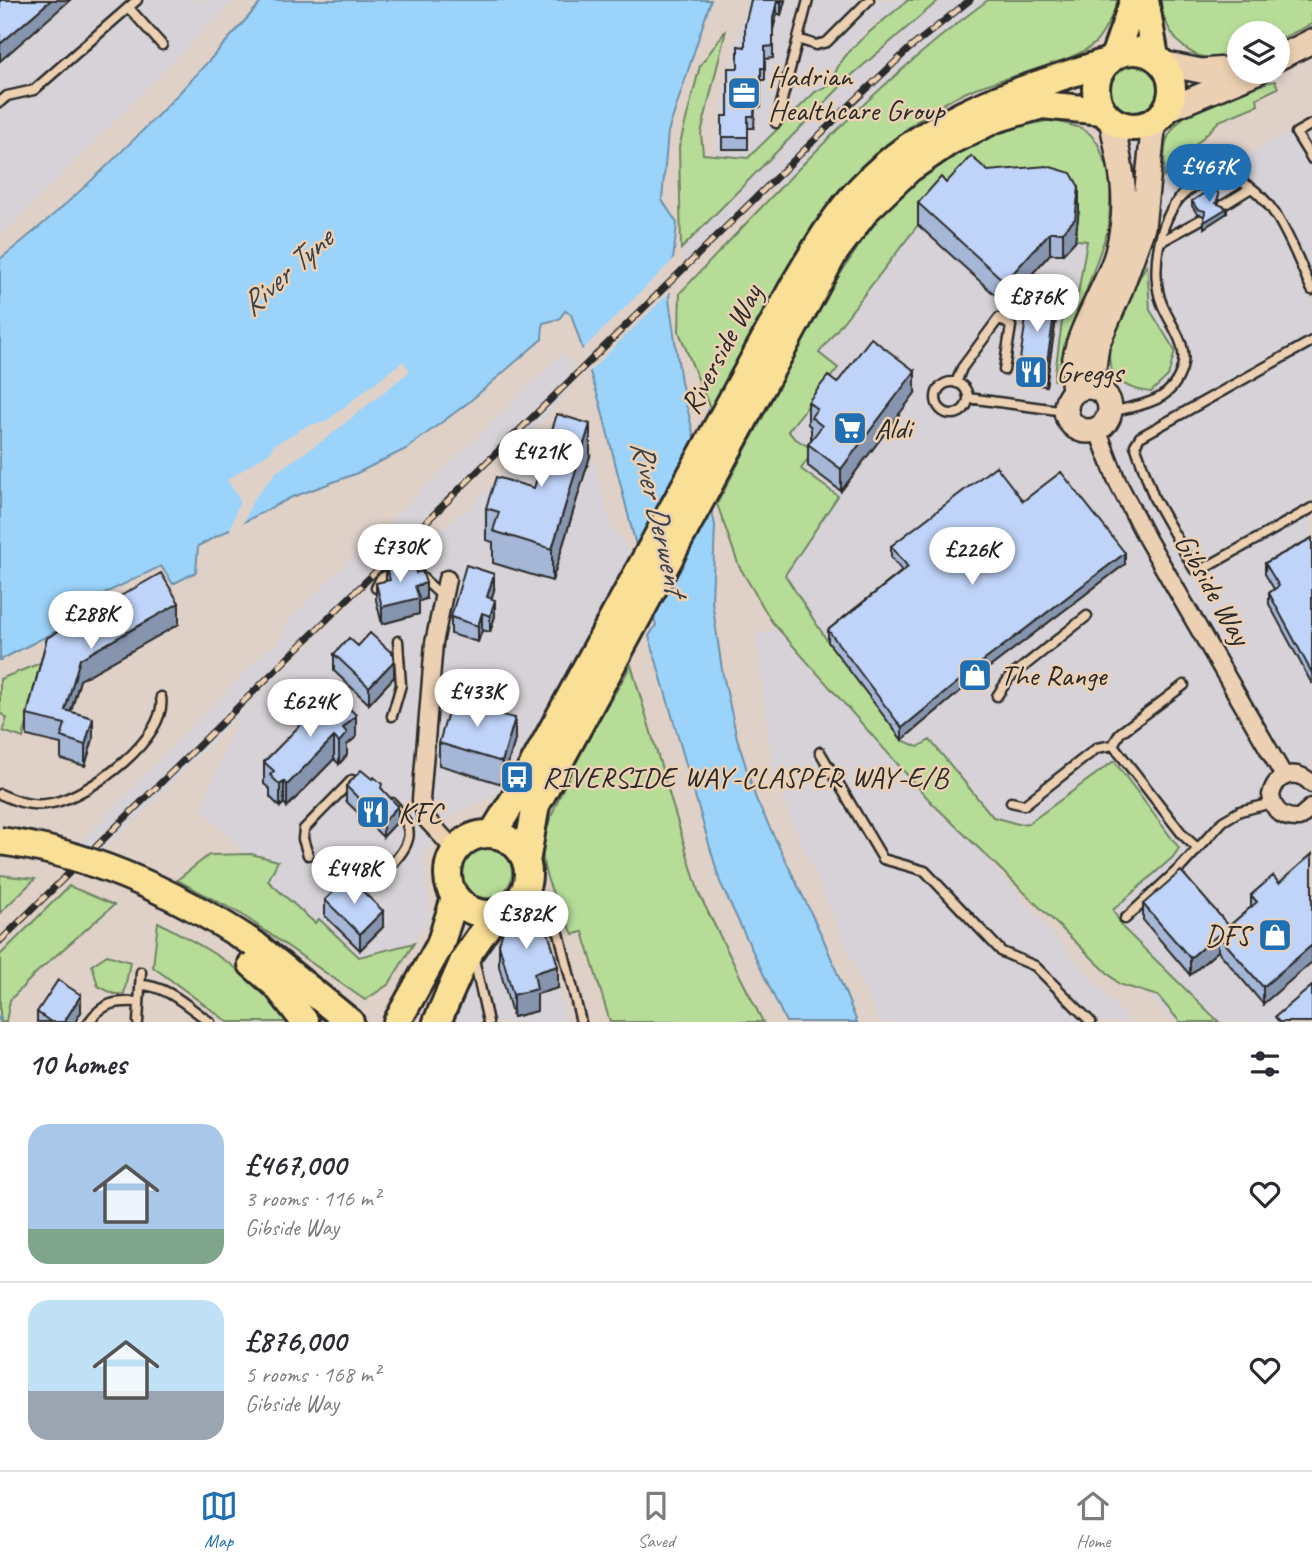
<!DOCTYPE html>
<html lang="en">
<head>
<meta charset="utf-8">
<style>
	:root { --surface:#fff; --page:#f7f7f7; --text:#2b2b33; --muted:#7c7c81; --line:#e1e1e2; --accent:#1f6fb2 }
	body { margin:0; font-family:Caveat,sans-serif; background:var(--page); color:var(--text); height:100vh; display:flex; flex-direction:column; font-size:26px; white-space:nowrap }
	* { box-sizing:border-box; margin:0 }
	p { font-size:23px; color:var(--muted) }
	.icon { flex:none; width:38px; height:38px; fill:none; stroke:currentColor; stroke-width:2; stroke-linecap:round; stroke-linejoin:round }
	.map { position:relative; height:1022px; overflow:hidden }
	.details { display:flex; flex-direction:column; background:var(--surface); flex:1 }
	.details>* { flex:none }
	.fabs { position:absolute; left:1227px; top:21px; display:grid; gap:14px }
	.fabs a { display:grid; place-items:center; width:63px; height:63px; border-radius:50%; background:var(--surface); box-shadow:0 4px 10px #0003; font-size:35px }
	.price { position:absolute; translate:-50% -60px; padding:0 16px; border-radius:24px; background:#fff; color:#222; font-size:23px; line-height:46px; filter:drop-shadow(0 2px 4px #0008) }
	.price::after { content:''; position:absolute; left:50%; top:42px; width:21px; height:16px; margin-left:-10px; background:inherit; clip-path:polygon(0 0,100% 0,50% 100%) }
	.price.selected { background:var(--accent); color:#fff }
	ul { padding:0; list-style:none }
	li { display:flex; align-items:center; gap:21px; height:175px; padding:0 28px }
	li+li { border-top:2px solid var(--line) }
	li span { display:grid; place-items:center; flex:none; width:196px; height:140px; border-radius:21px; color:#555 }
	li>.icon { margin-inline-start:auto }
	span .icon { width:84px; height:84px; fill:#fffc; stroke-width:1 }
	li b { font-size:30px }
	h2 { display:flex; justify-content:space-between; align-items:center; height:84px; padding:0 28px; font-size:30px }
	.menu { display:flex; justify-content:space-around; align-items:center; height:98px; border-top:2px solid var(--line); background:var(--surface); font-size:19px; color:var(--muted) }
	.menu a { display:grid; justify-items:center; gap:4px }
	.menu .selected { color:var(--accent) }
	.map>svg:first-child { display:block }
	.built { fill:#d6d2d7 }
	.green { fill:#b6dc98; stroke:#708462; stroke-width:2 }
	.water { fill:#9bd3fb; stroke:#6e90a8; stroke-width:2 }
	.pier { fill:#dfd1c8 }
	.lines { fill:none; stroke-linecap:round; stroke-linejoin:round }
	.stream { stroke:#6e90a8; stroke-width:4.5 }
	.lane-casing { stroke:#2b2b2b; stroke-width:13 }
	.street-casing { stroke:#2b2b2b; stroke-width:21 }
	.secondary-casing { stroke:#2b2b2b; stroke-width:28 }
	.primary-casing { stroke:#2b2b2b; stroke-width:32 }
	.lane { stroke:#ecd0b3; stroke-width:8 }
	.street { stroke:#ecd0b3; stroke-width:16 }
	.secondary { stroke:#ecd0b3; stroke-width:23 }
	.primary { stroke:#fadf96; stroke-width:26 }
	.rail-casing { stroke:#2b2b2b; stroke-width:7 }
	.rail { stroke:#ecd0b3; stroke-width:4.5; stroke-dasharray:13; stroke-linecap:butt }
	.primary-bridge-casing { stroke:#2b2b2b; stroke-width:32; stroke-linecap:butt }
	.primary-bridge { stroke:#fadf96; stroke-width:26 }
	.wall { fill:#a5b6d6; stroke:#2b2b2b; stroke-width:2 }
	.shaded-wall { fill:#8694ae; stroke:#2b2b2b; stroke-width:2 }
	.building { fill:#c0d4f9; stroke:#2b2b2b; stroke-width:2 }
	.labels { text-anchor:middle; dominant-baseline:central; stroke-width:5; stroke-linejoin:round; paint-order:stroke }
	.poi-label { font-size:30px; fill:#2b2b2b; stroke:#ecd0b3; text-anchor:start }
	.street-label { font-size:30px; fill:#2b2b2b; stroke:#ecd0b3 }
	.water-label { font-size:32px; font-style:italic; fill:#3c444a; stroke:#ecd0b3 }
</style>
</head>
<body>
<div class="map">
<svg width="1312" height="1022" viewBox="0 0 1312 1022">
	<rect width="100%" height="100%" fill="#dfd1c8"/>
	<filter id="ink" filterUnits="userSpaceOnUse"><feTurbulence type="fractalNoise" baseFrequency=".0143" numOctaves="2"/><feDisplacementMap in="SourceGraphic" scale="14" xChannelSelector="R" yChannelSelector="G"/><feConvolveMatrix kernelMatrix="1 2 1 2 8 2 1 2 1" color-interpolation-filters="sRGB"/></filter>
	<g filter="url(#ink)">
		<path class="built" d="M0,0H234L0,237Z
			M748,0H1012L797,192L773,187L687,269L682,251L705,205L748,159L714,157L723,90Z
			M1312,121V1022H1174L902,740L828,642L785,575L731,479L924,198L1037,134L1248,154Z
			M563,353L571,361L577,378L539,425L511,452L505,447L99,856L75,847L266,650L272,649L280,641L287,621Z
			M562,423L586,429L611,527L632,555L498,794L454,815L423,855L431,919L371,989L201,808L238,718L395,560L469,508L535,440Z
			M784,628L1109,998L1131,1022H879L774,780L756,635Z
			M508,930L548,942L566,1022H455L467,988L492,945Z"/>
		<path class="green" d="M908,0H939L852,75L681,249L679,147L700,66L726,30L701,133L703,154L748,158L815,92L833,83C833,55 887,19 908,0Z
			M988,0H1120C1112,13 1106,31 1096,42C1077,62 1002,78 973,89C952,98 927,113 909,127C814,202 765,305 711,411L679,332L680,293C779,189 872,85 988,0Z
			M1159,0H1312V24L1278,40V33H1239V55C1193,69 1168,41 1159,0Z
			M1109 89a26 26 0 1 1 52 0a26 26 0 1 1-52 0Z
			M1275,81L1278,88L1257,98L1258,105L1219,121L1164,177C1165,166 1163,149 1167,139C1183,103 1240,87 1275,81Z
			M1052,120L1081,128L1090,134L1098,144L1111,176L1109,227L1054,381L1063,314H1067L1071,293L1078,294L1087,241L918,225L819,353L838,368L788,431L794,438L814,450L801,469L838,496L785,575L828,642L902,740L918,747L930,740L993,817L1018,824L1029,823L1114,761L1179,848L1173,857L1113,910L1123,928L1219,1022H1180L1158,996L1119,984L932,803L772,622L739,566L717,504L829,291L876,220L925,171L1002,130Z
			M1147,264L1150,310L1175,351L1168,376L1151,392C1072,384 1125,305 1147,264Z
			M43,662L23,738L3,731L7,718L0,713V679Z
			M631,665L699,894L763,1022H610L583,932L573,934C562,911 546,885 543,860C538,814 608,708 631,665Z
			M462 873a25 25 0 1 1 50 0a25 25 0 1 1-50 0Z
			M251,854L278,861L268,881L315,923L319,919L359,957L414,943L389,984L365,1000L241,914L177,880L209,855Z
			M0,875L35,879L0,913Z
			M69,886L114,905L37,972L10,1000L6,1022H0V955Z
			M158,922C208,949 256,973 287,1022H228L153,967Z
			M107,955L130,962L124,994H114L98,986L92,965Z"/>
		<path class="water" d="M263,0H711L668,132L662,200L677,223L669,299L681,382L715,525L712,601L722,670L737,738L756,799L823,938L857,1022H786L720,882L649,636L656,625L600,403L571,314L565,311L559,319L543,323L542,339L469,402L406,449L355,474L290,498L198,546L196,572L173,584L161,566L97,597L98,610L0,660V259C96,184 183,92 263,0Z"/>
		<path class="pier" d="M677,256L673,289L587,374L580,352Z
			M403,361L410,371L328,437L276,472L253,500L241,529L228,536L240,500L227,480L273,450L271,447L284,439L309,425L325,422Z"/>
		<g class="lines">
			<path class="stream" d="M0,1019V1018"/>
			<g class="lane-casing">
				<path id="lane" d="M129,8L162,45
					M798,39L816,45L827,42L869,0
					M0,102L7,96L34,90L137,0
					M776,123L808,0
					M1312,124L1296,133L1312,159
					M1222,206L1251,188
					M1162,241L1200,220
					M1312,341L1140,437L1135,445L1154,498L1194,569H1203L1312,508
					M936 398a16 16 0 1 1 32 0a16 16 0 1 1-32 0Z
					M956,383L962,368L999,318L1011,326L1004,370
					M968,398L1065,411
					M1110,412C1141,405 1172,403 1182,368C1189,344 1170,325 1162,304C1149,273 1159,210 1189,190C1202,181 1218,175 1234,179C1276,192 1295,254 1312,290
					M417,573L443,597
					M376,588L381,578L395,571
					M997,696L1009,678L1087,616
					M392,716L401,685L398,641
					M1113,745L1120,733L1184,685
					M820,752L883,859L925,871L1002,952L1035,966L1091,1022
					M0,794C18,802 32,807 52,803C89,796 168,738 161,697
					M1011,802L1024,805L1097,748L1113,745L1183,835L1197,848
					M308,855L303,839L304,829L352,780
					M388,869C410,844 419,831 392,803
					M524,894L559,933L581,1022
					M1125,919L1182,866L1223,821L1240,811L1272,803
					M474,959L488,1022
					M140,985C167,985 188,1007 210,1022
					M89,1022C103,1002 116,1001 139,1002
					M138,1022L141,972"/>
			</g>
			<g class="street-casing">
				<path id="street" d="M1097,429L1117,481L1147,539L1284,776
					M447,579L434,643L421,800L427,820L455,850
					M1312,784C1297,768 1276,773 1271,795C1273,811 1283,819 1299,818L1312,807"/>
			</g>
			<g class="secondary-casing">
				<path id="secondary" d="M1278,58L1312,41
					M1162,63L1201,71L1239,68
					M1166,110L1257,72
					M1066 409a22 22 0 1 1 44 0a22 22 0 1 1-44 0Z
					M1096,388L1093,375L1097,345L1119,294L1143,227L1154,121
					M1074,391C1066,341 1104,298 1117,253C1131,201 1121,169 1111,119"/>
			</g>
			<g class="primary-casing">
				<path id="primary" d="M1145,0L1155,57
					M1096 89a38 38 0 1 1 76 0a38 38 0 1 1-76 0Z
					M1114,57L1134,0
					M493,833L518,793L797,280C816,248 835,215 861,188C931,114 1016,92 1109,61
					M448 874a40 40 0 1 1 80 0a40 40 0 1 1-80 0Z
					M526,862L536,805L834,253L867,209L909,169L950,141L995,119L1042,105L1103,111
					M254,944L350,1022
					M252,964L277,986L305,1022
					M397,1022L440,945L455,898
					M437,1022L465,958L495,915"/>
			</g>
			<use href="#lane" class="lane"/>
			<use href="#street" class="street"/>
			<use href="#secondary" class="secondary"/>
			<use href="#primary" class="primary"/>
			<g class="rail-casing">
				<path id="rail" d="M0,941L850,105L910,48L970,0"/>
			</g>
			<use href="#rail" class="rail"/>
			<g class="primary-bridge-casing">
				<path id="primary-bridge" d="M0,841C91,853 178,894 254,944"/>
			</g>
			<use href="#primary-bridge" class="primary-bridge"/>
		</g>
		<path class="wall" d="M751,0H785L781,15L777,13L773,29V58L765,59V80H761V107H755L754,128H748V149H722V116H728L738,68L745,47Z
			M988,171L1079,209L1075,241L1063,254H1050L1005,304L918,225V203L946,183Z
			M1219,200L1218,204L1227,213L1204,228L1205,216L1197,214L1192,206V201Z
			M1056,319L1046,386L1019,382V366Z
			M837,383L915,393L841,491L808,466V444L811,440V427L808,424V402Z
			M590,456L552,581L493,563V542L486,540V508L534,488Z
			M1023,501L1125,564L982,673L902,740L828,642V630L902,571L891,557V546Z
			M1312,538V684L1269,604V593L1274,589L1265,574V563Z
			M386,566L426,599L419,601V614L382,624L376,600V583L386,581Z
			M494,590L491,599L495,616L490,632L482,630L478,642L451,634V617Z
			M179,624L80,680L71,712L93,739L85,766L61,759V744L27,736V715L47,638Z
			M334,654L394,677L369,704L334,671Z
			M310,709L356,737L347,745V755L339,764L334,759L287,807L284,803L280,807L270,797V789L264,784V762L310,716Z
			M503,715L515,740L502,784L439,765V743Z
			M346,786L382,789L398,821L383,837L346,801Z
			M1273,876L1263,1004L1218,951L1190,975L1143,920V904L1229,926L1251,907V895Z
			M325,900L383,927L360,950L325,916Z
			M499,944L558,988L537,994V1011L513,1017L499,966Z
			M37,1012H81L75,1022H37Z"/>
		<path class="shaded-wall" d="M51,0H70L0,61V44Z
			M782,0H785L781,15V3Z
			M777,1V13L773,30V18Z
			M1079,187V209L1075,241L1063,254V232Z
			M1227,208V213L1204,228V222Z
			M1050,232V254L1005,304V282Z
			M1056,302V319L1046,386V369Z
			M915,371V393L841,491V469Z
			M590,424V456L552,581V549Z
			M1125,553V564L982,673L902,740V728L982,662Z
			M494,574V590L487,614V597Z
			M426,583V599L419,601V614L382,624V607L415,586Z
			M495,600V616L490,632V616Z
			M179,603V624L80,680L65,731V710L80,659Z
			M482,613V630L478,642V626Z
			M394,661V677L369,704V687Z
			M356,715V737L347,745V755L339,764V742L343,728Z
			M93,718V739L85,766V745Z
			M515,718V740L502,784V762Z
			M334,737V759L287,807V785Z
			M284,781V803L280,807V785Z
			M398,806V821L383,837V822Z
			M383,911V927L360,950V934Z
			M1218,935V951L1190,975V958Z
			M1312,945V962L1263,1004V987Z
			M558,966V988L537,994V1011L513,1017V995L534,973Z
			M81,995V1012L75,1022H64Z"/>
		<path class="building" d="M0,0H51L0,44Z
			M751,0H782L781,3L777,1L773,18V46L765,47V68H761V95H755L754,116H748V137H722V116H728V68H738V46L745,47V25Z
			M971,156L988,171L1047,166L1071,173L1079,187L1075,219L1063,232H1050L1005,282L918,203L941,177L946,183Z
			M1214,187L1219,195L1216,203L1227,208L1204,222L1205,211L1197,209L1192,201Z
			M1029,298L1056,302L1046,369L1019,366Z
			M871,338L915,371L841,469L808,444L822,426L811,417L817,409L808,402L828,376L837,383Z
			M557,414L590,424L552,549L493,531L499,512L486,508L496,477L534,488Z
			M996,466L1023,501L1061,472L1125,553L982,662L902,728L828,630L908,567L891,546Z
			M1312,538V673L1269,593L1279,586L1265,563Z
			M408,560L414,563L416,573L422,571L426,583L415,586L419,598L382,607L376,583L390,580L386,566Z
			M466,565L494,574L487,597L495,600L490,616L482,613L478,626L451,617Z
			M161,573L179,603L80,659L65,710L93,718L85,745L61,737L65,724L27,715L47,638Z
			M370,633L394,655V661L369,687L334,654L349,638L358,646Z
			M333,692L356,715L343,728L347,733L339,742L334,737L287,785L284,781L280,785L270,775L274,771L264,762L313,712L310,709L318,701L321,704Z
			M453,695L503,710L502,715L515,718L502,762L439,743Z
			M361,770L372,779L374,777L382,784L381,788L398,806L383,822L346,786Z
			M1312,854V945L1263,987L1218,935L1190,958L1143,904L1181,871L1229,926L1257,902L1251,895L1273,876L1279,883Z
			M348,877L383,911L360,934L325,900Z
			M531,913L545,922L558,966L534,973L537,989L513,995L499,944L506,922L514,917Z
			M58,980L81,995L64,1022H51L37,1012Z
			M1312,986V1022H1279L1275,1017Z"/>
	</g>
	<defs>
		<g id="office-square" transform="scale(1.75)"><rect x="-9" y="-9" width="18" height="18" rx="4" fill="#1f6fb2" stroke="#ecd0b3"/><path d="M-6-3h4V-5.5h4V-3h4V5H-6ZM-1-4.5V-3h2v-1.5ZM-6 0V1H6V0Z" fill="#fff"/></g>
		<g id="restaurant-square" transform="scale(1.75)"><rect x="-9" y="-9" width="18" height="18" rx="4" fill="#1f6fb2" stroke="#ecd0b3"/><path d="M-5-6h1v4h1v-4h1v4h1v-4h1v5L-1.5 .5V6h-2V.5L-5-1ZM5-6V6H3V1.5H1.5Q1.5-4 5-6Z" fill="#fff"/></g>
		<g id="supermarket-square" transform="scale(1.75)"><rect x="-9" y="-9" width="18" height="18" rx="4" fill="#1f6fb2" stroke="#ecd0b3"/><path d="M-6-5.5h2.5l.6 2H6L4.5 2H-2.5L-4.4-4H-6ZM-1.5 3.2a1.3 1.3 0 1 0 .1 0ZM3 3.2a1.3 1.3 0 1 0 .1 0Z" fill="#fff"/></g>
		<g id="shop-square" transform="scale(1.75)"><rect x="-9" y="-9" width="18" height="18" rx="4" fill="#1f6fb2" stroke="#ecd0b3"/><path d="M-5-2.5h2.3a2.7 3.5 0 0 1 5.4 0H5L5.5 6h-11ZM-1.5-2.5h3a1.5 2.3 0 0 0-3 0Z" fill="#fff"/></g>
		<g id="bus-square" transform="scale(1.75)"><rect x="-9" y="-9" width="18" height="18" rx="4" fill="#1f6fb2" stroke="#ecd0b3"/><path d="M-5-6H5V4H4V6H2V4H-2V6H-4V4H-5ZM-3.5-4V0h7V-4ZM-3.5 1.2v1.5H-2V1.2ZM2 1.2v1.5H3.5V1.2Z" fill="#fff"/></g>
	</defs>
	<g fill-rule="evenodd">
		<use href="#office-square" x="744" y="93"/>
		<use href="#restaurant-square" x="1031" y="372"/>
		<use href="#supermarket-square" x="850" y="428"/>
		<use href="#shop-square" x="975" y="675"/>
		<use href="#bus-square" x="517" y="777"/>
		<use href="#restaurant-square" x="373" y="812"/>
		<use href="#shop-square" x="1275" y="935"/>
	</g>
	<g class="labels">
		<g class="poi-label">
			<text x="768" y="76">Hadrian<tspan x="768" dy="34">Healthcare Group</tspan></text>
			<text x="1056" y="372">Greggs</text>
			<text x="874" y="428">Aldi</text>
			<text x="1000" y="675">The Range</text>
			<text x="542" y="777">RIVERSIDE WAY-CLASPER WAY-E/B</text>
			<text x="398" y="812">KFC</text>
			<text x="1250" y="935" text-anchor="end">DFS</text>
		</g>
		<g class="street-label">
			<text transform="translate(721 349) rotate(-62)">Riverside Way</text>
			<text transform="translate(1213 589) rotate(60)">Gibside Way</text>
		</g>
		<g class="water-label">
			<text transform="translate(286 272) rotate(-42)">River Tyne</text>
			<text transform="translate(659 517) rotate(77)">River Derwent</text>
		</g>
	</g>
</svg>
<div class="fabs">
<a><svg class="icon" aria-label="layers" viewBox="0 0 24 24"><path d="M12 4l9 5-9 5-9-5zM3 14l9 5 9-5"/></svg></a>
</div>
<b class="price selected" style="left:1209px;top:204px">£467K</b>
<b class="price" style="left:1037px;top:334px">£876K</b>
<b class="price" style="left:541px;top:489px">£421K</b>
<b class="price" style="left:400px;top:584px">£730K</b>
<b class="price" style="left:972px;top:587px">£226K</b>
<b class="price" style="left:91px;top:651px">£288K</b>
<b class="price" style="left:477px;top:729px">£433K</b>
<b class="price" style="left:310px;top:739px">£624K</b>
<b class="price" style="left:354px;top:906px">£448K</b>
<b class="price" style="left:526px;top:951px">£382K</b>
</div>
<section class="details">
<h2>10 homes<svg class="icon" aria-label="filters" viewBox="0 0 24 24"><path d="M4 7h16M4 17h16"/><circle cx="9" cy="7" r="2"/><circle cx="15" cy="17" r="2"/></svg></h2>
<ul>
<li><span style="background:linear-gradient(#a9c7e8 75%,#7fa58c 0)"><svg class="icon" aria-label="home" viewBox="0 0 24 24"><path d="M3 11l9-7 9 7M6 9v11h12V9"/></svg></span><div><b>£467,000</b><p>3 rooms · 116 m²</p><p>Gibside Way</p></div><svg class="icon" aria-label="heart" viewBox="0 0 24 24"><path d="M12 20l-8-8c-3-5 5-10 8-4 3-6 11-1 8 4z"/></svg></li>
<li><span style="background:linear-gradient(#bfe0f5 65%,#9aa5b1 0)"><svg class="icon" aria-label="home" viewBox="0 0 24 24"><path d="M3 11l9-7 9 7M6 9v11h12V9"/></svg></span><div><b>£876,000</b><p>5 rooms · 168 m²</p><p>Gibside Way</p></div><svg class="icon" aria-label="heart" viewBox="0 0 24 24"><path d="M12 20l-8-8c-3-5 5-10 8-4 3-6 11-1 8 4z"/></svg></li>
</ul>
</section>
<nav class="menu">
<a class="selected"><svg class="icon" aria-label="map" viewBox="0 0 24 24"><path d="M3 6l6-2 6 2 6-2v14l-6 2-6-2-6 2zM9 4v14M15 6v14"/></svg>Map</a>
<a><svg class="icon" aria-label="saved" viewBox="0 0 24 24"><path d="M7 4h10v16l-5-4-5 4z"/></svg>Saved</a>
<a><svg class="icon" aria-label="home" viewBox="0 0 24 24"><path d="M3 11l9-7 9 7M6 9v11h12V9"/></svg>Home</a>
</nav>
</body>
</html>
